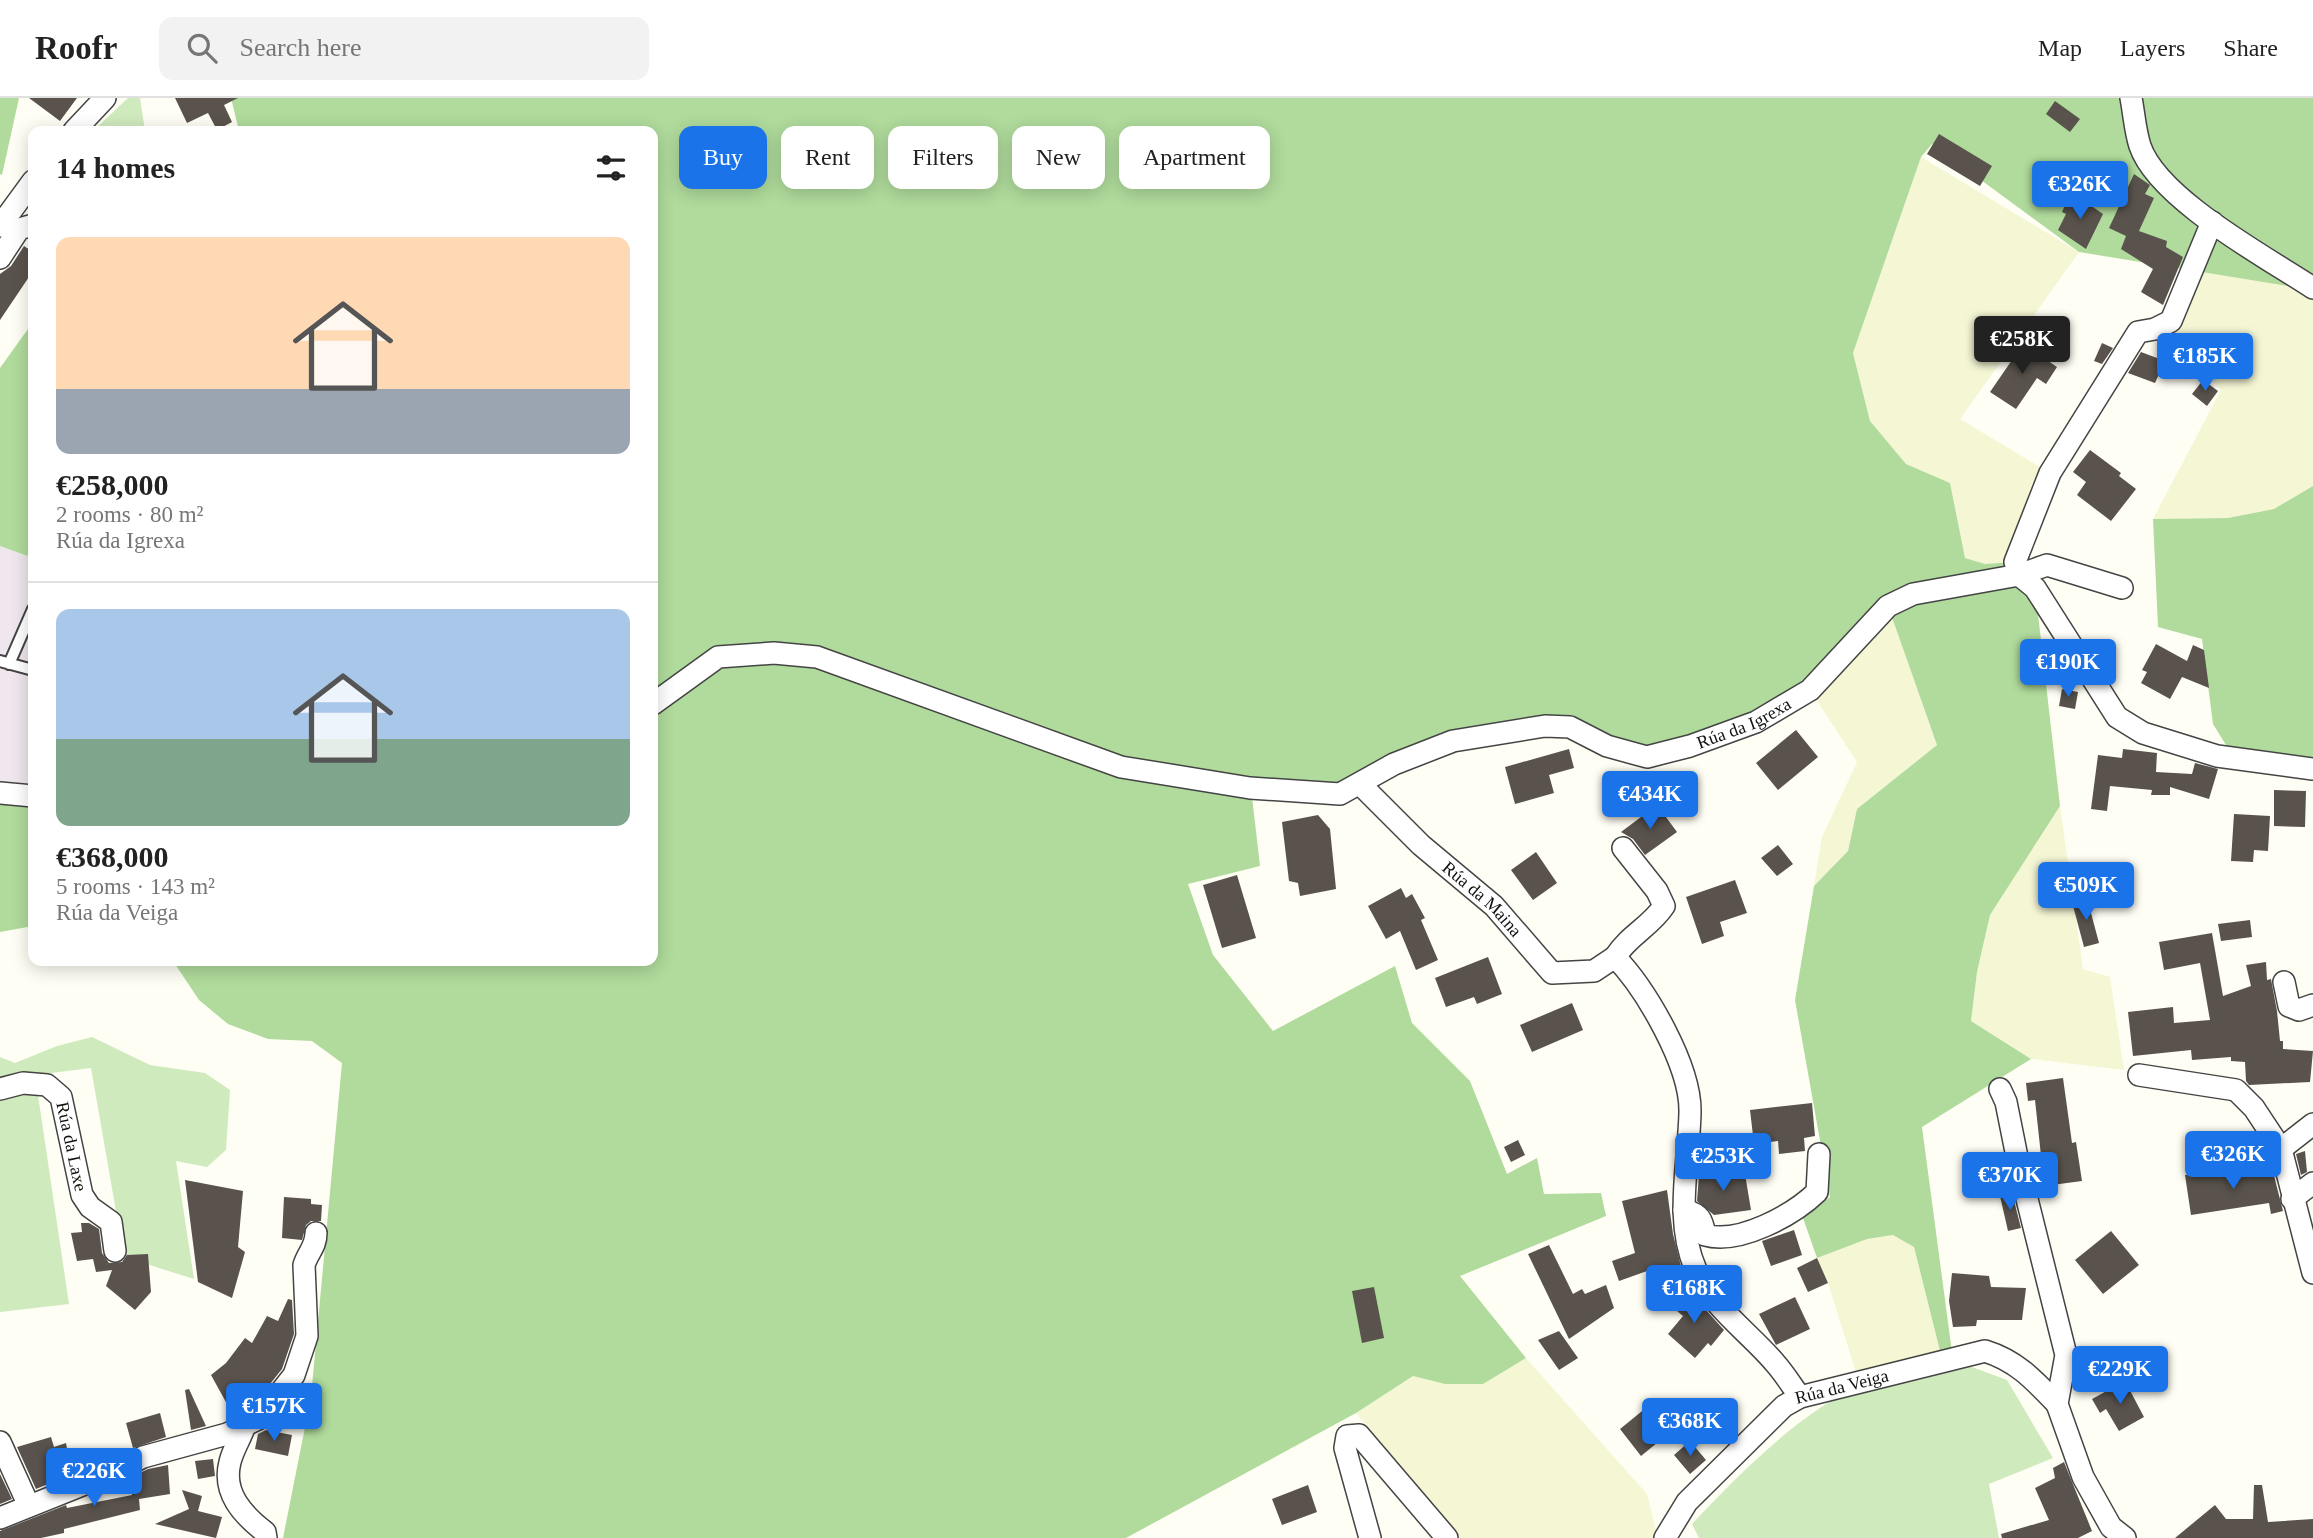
<!DOCTYPE html>
<html lang="en">
<head>
<meta charset="utf-8">
<style>
	:root { --surface:#fff; --page:#f2f2f2; --text:#222; --muted:#767676; --line:#e0e0e0; --accent:#1a73e8 }
	body { margin:0; font-family:Georgia,serif; background:var(--page); color:var(--text); height:100vh; display:flex; flex-direction:column; font-size:26px; white-space:nowrap }
	* { box-sizing:border-box; margin:0 }
	p { font-size:23px; color:var(--muted) }
	.icon { flex:none; width:38px; height:38px; fill:none; stroke:currentColor; stroke-width:2; stroke-linecap:round; stroke-linejoin:round }
	.map { position:relative; flex:1; overflow:hidden }
	.side { position:absolute; left:28px; top:28px; width:630px; height:840px; display:flex; flex-direction:column; background:var(--surface); border-radius:14px; box-shadow:0 4px 18px #0003 }
	.side>* { flex:none }
	.banner { position:absolute; left:679px; top:28px; width:665px; height:63px; display:flex; gap:14px }
	.price { position:absolute; translate:-50% -60px; padding:0 16px; border-radius:7px; background:var(--accent); color:#fff; font-size:23px; line-height:46px; filter:drop-shadow(0 2px 4px #0008) }
	.price::after { content:''; position:absolute; left:50%; top:42px; width:21px; height:16px; margin-left:-10px; background:inherit; clip-path:polygon(0 0,100% 0,50% 100%) }
	.price.on { background:#222; color:#fff }
	ul { padding:0; list-style:none }
	li { display:grid; align-content:center; gap:14px; height:371px; padding:0 28px }
	li+li { border-top:2px solid var(--line) }
	li span { display:grid; place-items:center; height:217px; border-radius:14px; color:#555 }
	li>.icon { margin-inline-start:auto }
	span .icon { width:126px; height:126px; fill:#fffc; stroke-width:1 }
	li b { font-size:30px }
	h2 { display:flex; justify-content:space-between; align-items:center; height:84px; padding:0 28px; font-size:30px }
	.tag { padding:0 24px; border-radius:14px; background:var(--surface); box-shadow:0 4px 18px #0003; font-size:24px; line-height:63px }
	.tag.on { background:var(--accent); color:#fff }
	header { display:flex; align-items:center; gap:42px; box-sizing:border-box; height:98px; padding:0 35px; background:var(--surface); border-bottom:2px solid var(--line) }
	header strong { font-size:33px }
	nav { display:flex; gap:38px; margin-inline-start:auto; font-size:24px }
	.search { width:490px; height:63px; background:var(--page); display:flex; align-items:center; gap:18px; box-sizing:border-box; padding:0 24px; border-radius:14px; color:var(--muted); font-size:26px }
	.map>svg:first-child { display:block }
	.industrial { fill:#efe6ee }
	.farmland { fill:#f4f6d4 }
	.green { fill:#cfeabd }
	.forest { fill:#b0db9c }
	.building { fill:#5a534d }
	.lines { fill:none; stroke-linecap:round; stroke-linejoin:round }
	.lane-casing { stroke:#444; stroke-width:14 }
	.street-casing { stroke:#444; stroke-width:24 }
	.lane { stroke:#fff; stroke-width:10 }
	.street { stroke:#fff; stroke-width:21 }
	.labels { text-anchor:middle; dominant-baseline:central; stroke-width:7; stroke-linejoin:round; paint-order:stroke }
	.street-label { font-size:18px; fill:#111; stroke:#fff }
</style>
</head>
<body>
<header>
<strong>Roofr</strong>
<div class="search"><svg class="icon" aria-label="search" viewBox="0 0 24 24"><circle cx="10" cy="10" r="6"/><path d="M15 15l6 6"/></svg>Search here</div>
<nav><a>Map</a><a>Layers</a><a>Share</a></nav>
</header>
<div class="map">
<svg width="2313" height="1440" viewBox="0 0 2313 1440">
	<rect width="100%" height="100%" fill="#fffef4"/>
	<path class="industrial" d="M0,448L33,460V698L0,695Z"/>
	<path class="farmland" d="M2313,0V388L2275,411L2228,420L2153,421L2221,292L2171,237L2219,129Z
		M1921,59L2079,154L1960,321L2050,375L2015,464L1985,466L1965,460L1950,385L1906,366L1870,323L1853,255Z
		M1888,508L1937,647L1857,711L1848,753L1814,788L1822,739L1857,664L1810,592Z
		M2060,708L2083,871L2110,879L2124,972L2031,961L1971,923L1977,874L1990,817Z
		M1894,1137L1914,1149L1943,1265L1860,1287L1828,1185L1817,1160L1867,1141Z
		M1526,1260L1647,1396L1658,1440H1460L1356,1315L1413,1278L1445,1286H1483Z"/>
	<path class="green" d="M128,0H140L145,33H93Z
		M92,939L150,967L205,975L230,992L226,1052L207,1069L176,1063L194,1181L124,1159L91,970L35,977L69,1206L0,1214V959L15,965L57,948Z
		M1953,1262L2007,1282L2053,1360L1989,1386L1999,1440H1699L1692,1426C1737,1378 1799,1315 1860,1287C1887,1274 1923,1270 1953,1262Z"/>
	<path class="forest" d="M0,0H19L2,77L0,76Z
		M231,0H2313V192L2079,154L1932,46L1921,59L1853,255L1870,323L1906,366L1950,385L1965,460L1985,466L2015,464L2035,490L2060,708L1990,817L1977,874L1971,923L2031,961L1922,1029L1953,1262L1943,1265L1914,1149L1893,1137L1867,1141L1817,1160L1803,1120L1830,1099L1795,902L1814,788L1848,753L1857,711L1937,647L1888,508L1810,592L1647,659L1570,629L1453,643L1340,696L1251,690L1260,768L1188,786L1213,857L1273,933L1395,868L1412,925L1470,983L1507,1076L1537,1060L1544,1096L1601,1095L1606,1118L1460,1178L1526,1260L1483,1286H1445L1413,1278L1356,1315L1126,1440H283L311,1299L342,965L312,943L268,941L228,926L199,902L173,863H653V33H239Z
		M33,224V460L0,448V270Z
		M2313,388V665L2234,660L2213,626L2202,541L2158,529L2153,421L2228,420L2274,411Z
		M0,695L33,698V828L0,834Z"/>
	<path class="building" d="M29,0H77L60,23Z
		M175,0H238L224,7L232,24L217,32L208,15L187,25Z
		M2055,3L2080,21L2070,34L2046,16Z
		M1939,36L1992,68L1980,88L1927,56Z
		M2134,76L2150,87L2145,96L2154,100L2139,133L2167,143L2166,149L2183,159L2163,207L2141,194L2153,171L2121,151L2126,138L2109,130Z
		M2071,94L2103,116L2086,151L2058,132L2066,116L2062,114Z
		M24,148L33,154V173L0,222V176L11,168Z
		M2102,245L2113,250L2102,266L2094,263Z
		M2023,246L2057,269L2046,286L2037,280L2016,311L1990,294Z
		M2141,254L2165,263L2155,285L2128,275Z
		M2203,282L2218,293L2207,308L2192,296Z
		M2090,352L2121,375L2119,378L2136,391L2111,423L2077,397L2086,384L2073,374Z
		M2156,546L2187,563L2193,547L2204,552L2209,590L2182,579L2170,601L2141,585L2147,574L2142,572Z
		M2062,591L2078,594L2075,611L2059,608Z
		M1796,632L1818,659L1778,692L1756,665Z
		M1569,651L1574,670L1549,677L1554,695L1515,706L1505,669Z
		M2123,651L2157,655L2156,674L2192,676L2195,665L2218,671L2209,701L2170,689V697H2151L2152,692L2110,688L2107,713L2091,711L2098,657L2122,660Z
		M2274,692L2306,693L2305,729L2274,728Z
		M1660,711L1677,734L1645,757L1633,741L1621,734L1641,719L1650,718Z
		M2234,716L2270,718L2268,753L2254,752L2253,764L2231,763Z
		M1318,717L1330,731L1336,791L1300,798L1298,785L1289,783L1282,724Z
		M1778,747L1793,766L1777,778L1761,760Z
		M1536,754L1557,785L1533,802L1511,772Z
		M1237,777L1256,840L1222,850L1203,787Z
		M1735,782L1747,815L1720,824L1724,838L1702,846L1686,799Z
		M1401,790L1406,800L1412,796L1425,820L1421,822L1438,862L1416,872L1400,833L1386,841L1368,808Z
		M2087,800L2099,845L2084,849L2072,804Z
		M2250,822L2252,839L2221,843L2218,826Z
		M2212,835L2223,898L2251,888L2246,867L2266,864L2267,882L2271,881L2277,913L2280,943H2283V951L2313,953L2310,984L2249,987L2246,983L2245,964L2231,963V959L2192,962L2191,952L2133,958L2128,914L2173,909L2174,925L2210,922L2200,865L2164,872L2159,844Z
		M1488,859L1502,896L1477,906L1474,899L1446,909L1435,880Z
		M1572,905L1583,932L1532,954L1520,927Z
		M2063,980L2072,1045L2076,1044L2082,1083L2052,1087L2049,1066L2042,1067L2035,1002L2028,1003L2026,985Z
		M1812,1005L1815,1038L1804,1040L1805,1053L1779,1056L1778,1043L1754,1046L1750,1012Z
		M1518,1042L1525,1057L1511,1064L1504,1049Z
		M2305,1053L2307,1074L2301,1077L2296,1056Z
		M2270,1062L2283,1113L2271,1116L2269,1105L2191,1117L2185,1077L2212,1073V1079L2264,1073L2262,1063Z
		M1726,1071L1727,1079L1745,1076L1751,1112L1714,1117L1697,1103L1699,1077Z
		M185,1082L243,1093L238,1149L245,1154L232,1200L198,1184Z
		M1667,1092L1673,1136L1682,1172L1668,1177L1664,1167L1619,1183L1612,1163L1635,1155L1622,1103Z
		M2012,1095L2021,1130L2008,1133L2000,1098Z
		M284,1099L311,1101V1106L322,1107L321,1123H311L306,1127L302,1142L282,1140Z
		M81,1125H89L99,1131L102,1155L109,1165L122,1164L127,1157L148,1156L151,1194L135,1212L106,1188L112,1172L96,1174L93,1161L77,1163L71,1135L82,1134Z
		M1794,1132L1802,1157L1771,1168L1762,1143Z
		M2111,1133L2139,1167L2103,1196L2075,1162Z
		M1549,1147L1573,1196L1582,1191L1585,1196L1606,1187L1614,1210L1569,1241L1528,1156Z
		M1817,1160L1828,1185L1808,1194L1797,1170Z
		M1952,1175L1989,1178L1991,1189L2026,1190L2022,1222H1977L1976,1228L1953,1229L1949,1203Z
		M1374,1189L1384,1240L1362,1245L1352,1193Z
		M1685,1189L1724,1232L1711,1248L1708,1245L1695,1260L1668,1236L1683,1218L1670,1207Z
		M1795,1199L1810,1231L1776,1247L1759,1216Z
		M288,1201L292,1202L294,1236L282,1271L258,1301L232,1315L211,1277L226,1265L245,1240L252,1245L267,1218L278,1223Z
		M1559,1233L1578,1260L1559,1272L1538,1242Z
		M2125,1283L2144,1319L2119,1333L2106,1311L2100,1315L2092,1301Z
		M189,1291L206,1328L191,1332L185,1292Z
		M1652,1305L1668,1325L1662,1329L1668,1336L1641,1358L1620,1331Z
		M160,1315L166,1339L133,1350L126,1325Z
		M266,1332L292,1337L288,1358L255,1351L258,1336Z
		M51,1339L54,1349L66,1345L68,1356L84,1351L90,1370L57,1380L58,1382L36,1391L17,1349Z
		M1690,1343L1706,1362L1690,1376L1674,1357Z
		M213,1361L215,1378L198,1381L195,1363Z
		M2064,1364L2092,1433L2078,1440H2002L2001,1436L2049,1422L2035,1390L2055,1380L2053,1370Z
		M168,1367L170,1396L139,1401L140,1412L64,1431V1435L41,1440H0V1433L66,1407L67,1410L132,1397L128,1382L141,1379L140,1375L148,1371Z
		M0,1376L12,1401L0,1406Z
		M1308,1387L1317,1414L1282,1427L1272,1401Z
		M2254,1387H2262L2268,1424L2313,1421V1440H2175L2215,1407L2226,1421H2253Z
		M182,1392L202,1398L198,1413L222,1419L216,1440L155,1426L189,1411Z"/>
	<g class="lines">
		<g class="lane-casing">
			<path id="lane" d="M0,563L33,572
				M9,566L33,511"/>
		</g>
		<g class="street-casing">
			<g id="street">
				<path d="M2131,0C2134,15 2135,33 2140,48C2158,101 2266,159 2313,190"/>
				<path d="M74,33L105,0"/>
				<path d="M0,128L33,83"/>
				<path d="M0,160L19,131L33,127"/>
				<path d="M2122,490L2047,467L2019,477L2015,464L2050,375L2138,234L2155,231L2171,223L2212,124"/>
				<path id="s1" d="M653,606L718,559L774,555L817,559L1121,669L1250,690L1340,696L1394,666L1453,643L1545,628L1570,629L1607,648L1647,659L1690,648L1756,624L1810,592L1888,508L1913,496L2019,477L2035,490L2117,619L2143,635L2217,658L2313,671"/>
				<path id="s2" d="M1360,686L1421,747L1494,808L1552,875L1594,873L1615,859C1646,891 1691,968 1690,1014C1689,1066 1674,1123 1696,1172C1712,1210 1749,1234 1775,1265C1784,1275 1792,1288 1800,1299"/>
				<path d="M0,695L33,698"/>
				<path d="M1615,859C1628,838 1651,828 1664,808L1657,793L1623,750"/>
				<path d="M2284,884L2289,908L2299,912L2313,907"/>
				<path d="M2139,977L2236,992L2254,1010L2281,1051L2313,1175"/>
				<path id="s3" d="M0,991L23,985L47,987L61,999L82,1097L90,1109L111,1124L115,1153"/>
				<path d="M2000,991L2006,1004L2019,1069L2066,1257L2057,1306L2083,1379L2111,1429L2125,1440"/>
				<path d="M2281,1051L2313,1026"/>
				<path d="M2292,1101L2313,1085"/>
				<path d="M1684,1112C1700,1116 1702,1121 1705,1137C1739,1147 1793,1117 1817,1094L1819,1056"/>
				<path d="M245,1327C241,1340 233,1351 230,1364C222,1395 243,1417 265,1434L266,1440"/>
				<path d="M0,1344L29,1408"/>
				<path d="M0,1420L112,1375L143,1359L227,1336L260,1320L294,1277L307,1238L304,1167C308,1154 316,1149 316,1135"/>
				<path d="M1370,1440L1345,1350L1347,1338L1359,1337L1447,1440"/>
				<path id="s4" d="M1665,1440L1687,1404L1784,1308L1800,1299L1985,1253C2017,1263 2034,1282 2057,1306"/>
			</g>
		</g>
		<use href="#lane" class="lane"/>
		<use href="#street" class="street"/>
	</g>
	<g class="labels">
		<g class="street-label">
			<text stroke="none"><textPath href="#s1" startOffset="1153">Rúa da Igrexa</textPath></text>
			<text stroke="none"><textPath href="#s2" startOffset="168">Rúa da Maina</textPath></text>
			<text stroke="none"><textPath href="#s3" startOffset="117">Rúa da Laxe</textPath></text>
			<text stroke="none"><textPath href="#s4" startOffset="240">Rúa da Veiga</textPath></text>
		</g>
	</g>
</svg>
<b class="price" style="left:2080px;top:123px">€326K</b>
<b class="price on" style="left:2022px;top:278px">€258K</b>
<b class="price" style="left:2205px;top:295px">€185K</b>
<b class="price" style="left:2068px;top:601px">€190K</b>
<b class="price" style="left:1650px;top:733px">€434K</b>
<b class="price" style="left:2086px;top:824px">€509K</b>
<b class="price" style="left:2233px;top:1093px">€326K</b>
<b class="price" style="left:1723px;top:1095px">€253K</b>
<b class="price" style="left:2010px;top:1114px">€370K</b>
<b class="price" style="left:1694px;top:1227px">€168K</b>
<b class="price" style="left:2120px;top:1308px">€229K</b>
<b class="price" style="left:274px;top:1345px">€157K</b>
<b class="price" style="left:1690px;top:1360px">€368K</b>
<b class="price" style="left:94px;top:1410px">€226K</b>
<div class="banner">
<a class="tag on">Buy</a>
<a class="tag">Rent</a>
<a class="tag">Filters</a>
<a class="tag">New</a>
<a class="tag">Apartment</a>
</div>
<section class="side">
<h2>14 homes<svg class="icon" aria-label="filters" viewBox="0 0 24 24"><path d="M4 7h16M4 17h16"/><circle cx="9" cy="7" r="2"/><circle cx="15" cy="17" r="2"/></svg></h2>
<ul>
<li><span style="background:linear-gradient(#ffd9b3 70%,#9aa5b1 0)"><svg class="icon" aria-label="home" viewBox="0 0 24 24"><path d="M3 11l9-7 9 7M6 9v11h12V9"/></svg></span><div><b>€258,000</b><p>2 rooms · 80 m²</p><p>Rúa da Igrexa</p></div></li>
<li><span style="background:linear-gradient(#a9c7e8 60%,#7fa58c 0)"><svg class="icon" aria-label="home" viewBox="0 0 24 24"><path d="M3 11l9-7 9 7M6 9v11h12V9"/></svg></span><div><b>€368,000</b><p>5 rooms · 143 m²</p><p>Rúa da Veiga</p></div></li>
</ul>
</section>
</div>
</body>
</html>
